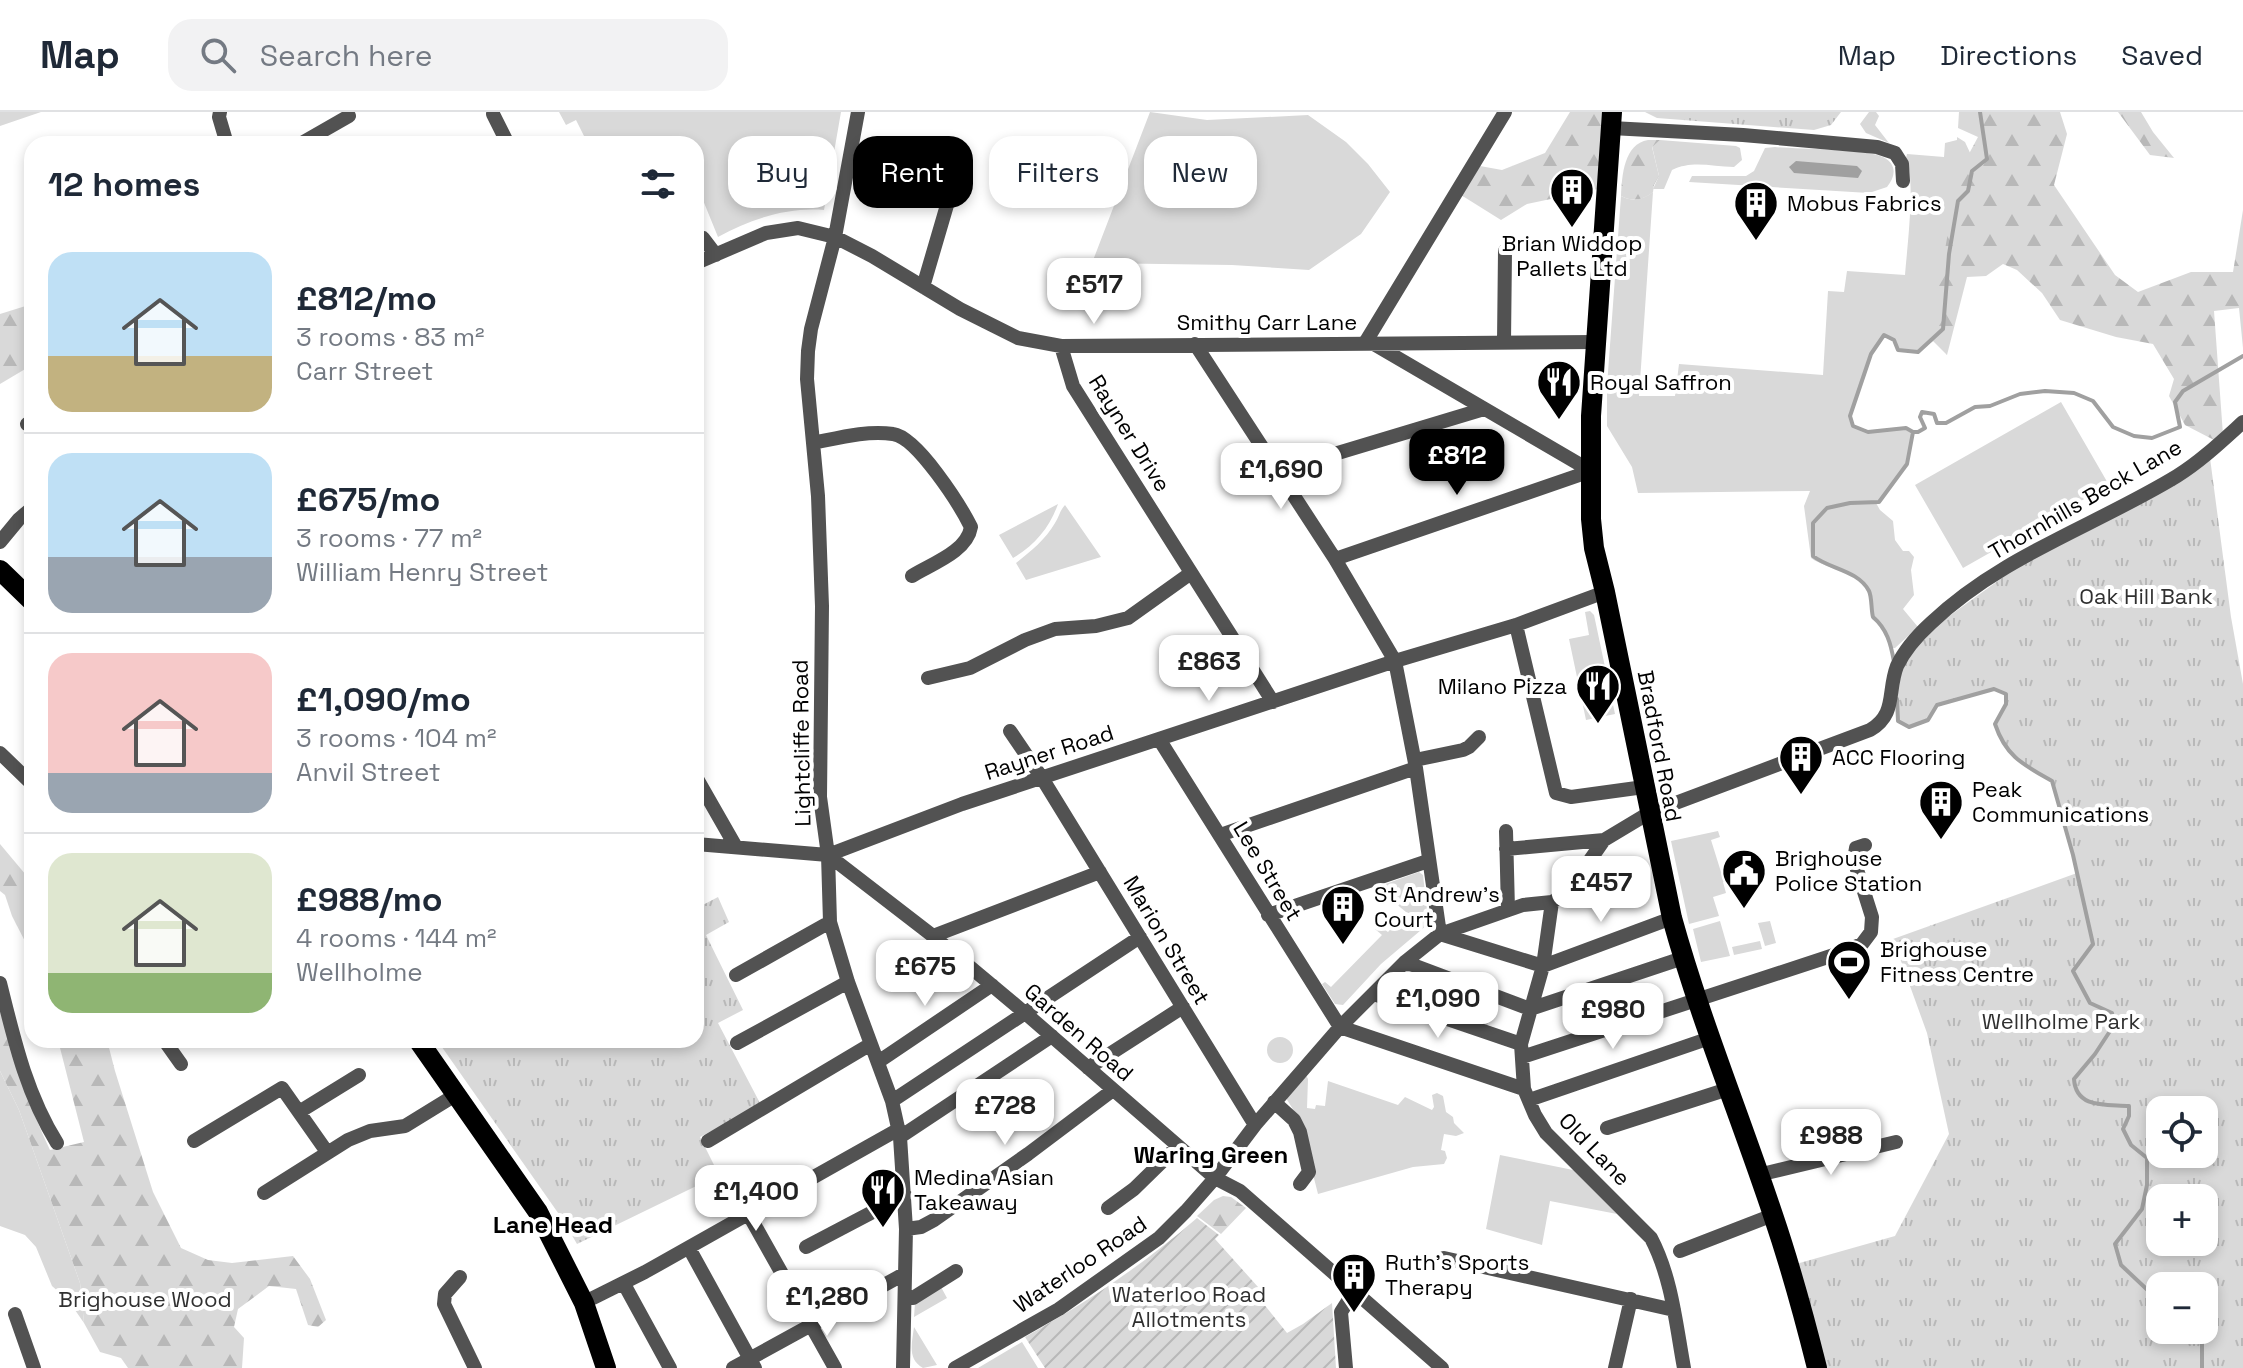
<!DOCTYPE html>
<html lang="en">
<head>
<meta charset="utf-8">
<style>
	:root { --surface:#fff; --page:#f2f2f3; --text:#1f2937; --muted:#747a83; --line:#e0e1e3; --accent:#000 }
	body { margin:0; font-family:"Space Grotesk",sans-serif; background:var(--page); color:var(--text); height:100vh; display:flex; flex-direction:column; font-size:30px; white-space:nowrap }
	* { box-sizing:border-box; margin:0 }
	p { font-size:26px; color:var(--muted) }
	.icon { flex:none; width:44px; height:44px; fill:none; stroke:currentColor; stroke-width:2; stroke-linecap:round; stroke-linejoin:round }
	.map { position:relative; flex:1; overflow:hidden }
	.details { position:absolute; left:24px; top:24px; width:680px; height:912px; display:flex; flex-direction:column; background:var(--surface); border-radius:24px; box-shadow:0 4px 12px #0003 }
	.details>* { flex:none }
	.hud { position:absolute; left:728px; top:24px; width:760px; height:72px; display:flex; gap:16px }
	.tools { position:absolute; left:2146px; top:984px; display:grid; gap:16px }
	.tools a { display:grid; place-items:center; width:72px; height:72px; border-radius:16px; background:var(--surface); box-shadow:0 4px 12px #0003; font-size:40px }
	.price { position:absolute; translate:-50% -68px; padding:0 18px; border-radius:16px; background:#fff; color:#222; font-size:26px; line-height:52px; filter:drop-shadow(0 2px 4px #0008) }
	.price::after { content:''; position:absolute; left:50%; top:48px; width:24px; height:18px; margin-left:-12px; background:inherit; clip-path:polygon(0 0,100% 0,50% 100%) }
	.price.on { background:var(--accent); color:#fff }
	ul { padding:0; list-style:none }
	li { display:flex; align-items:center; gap:24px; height:200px; padding:0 24px }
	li+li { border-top:2px solid var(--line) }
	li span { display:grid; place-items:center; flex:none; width:224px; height:160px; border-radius:24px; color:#555 }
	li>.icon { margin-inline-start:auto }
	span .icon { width:96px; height:96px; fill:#fffc; stroke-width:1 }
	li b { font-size:34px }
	h2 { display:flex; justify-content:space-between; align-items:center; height:96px; padding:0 24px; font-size:34px }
	.tag { padding:0 28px; border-radius:24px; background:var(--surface); box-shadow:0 4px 12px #0003; font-size:28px; line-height:72px }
	.tag.on { background:var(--accent); color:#fff }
	header { display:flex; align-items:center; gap:48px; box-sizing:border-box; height:112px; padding:0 40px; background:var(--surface); border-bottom:2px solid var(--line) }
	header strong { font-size:38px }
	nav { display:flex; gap:44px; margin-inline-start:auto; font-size:28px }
	.search { width:560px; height:72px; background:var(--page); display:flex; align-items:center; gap:20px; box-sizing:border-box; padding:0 28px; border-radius:24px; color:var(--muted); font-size:30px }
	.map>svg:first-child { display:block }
	.grass { fill:#d9d9d9 }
	.forest { fill:url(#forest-firs) }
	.park { fill:url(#park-tufts); fill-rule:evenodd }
	.garden { fill:url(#garden-furrows) }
	.water { fill:#a0a0a0 }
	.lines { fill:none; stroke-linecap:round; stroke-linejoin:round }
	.stream { stroke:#a0a0a0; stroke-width:4 }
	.minor { stroke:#525252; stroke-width:14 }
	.primary { stroke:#000; stroke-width:20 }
	.labels { text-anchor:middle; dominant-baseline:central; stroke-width:8; stroke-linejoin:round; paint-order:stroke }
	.poi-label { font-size:22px; fill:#000; stroke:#fff; text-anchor:start }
	.street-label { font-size:22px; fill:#000; stroke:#fff }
	.park-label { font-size:22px; fill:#303030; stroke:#fff }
	.neighbourhood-label { font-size:24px; font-weight:bold; fill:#000; stroke:#fff }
</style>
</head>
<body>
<header>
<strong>Map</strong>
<div class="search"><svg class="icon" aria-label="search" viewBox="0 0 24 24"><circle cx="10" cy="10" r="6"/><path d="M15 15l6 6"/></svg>Search here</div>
<nav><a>Map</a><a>Directions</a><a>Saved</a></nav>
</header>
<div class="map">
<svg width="2243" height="1256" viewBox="0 0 2243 1256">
	<defs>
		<pattern id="forest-firs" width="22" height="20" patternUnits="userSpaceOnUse" patternTransform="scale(2)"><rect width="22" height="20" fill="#d9d9d9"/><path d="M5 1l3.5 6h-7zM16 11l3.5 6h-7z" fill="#b8b8b8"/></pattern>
		<pattern id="park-tufts" width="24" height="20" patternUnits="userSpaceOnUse" patternTransform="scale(2)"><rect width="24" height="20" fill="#d9d9d9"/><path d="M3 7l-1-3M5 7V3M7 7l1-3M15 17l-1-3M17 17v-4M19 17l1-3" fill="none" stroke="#b8b8b8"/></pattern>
		<pattern id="garden-furrows" width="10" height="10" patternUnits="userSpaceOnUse" patternTransform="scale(2)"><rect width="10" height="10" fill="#d9d9d9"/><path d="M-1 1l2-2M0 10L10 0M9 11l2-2" fill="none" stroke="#b8b8b8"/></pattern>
	</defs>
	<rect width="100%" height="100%" fill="#fff"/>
	<path class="grass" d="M0,0H41L0,14Z
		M559,0H841L824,98C788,95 750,107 718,125L696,71V32H588L576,8L566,13Z
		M1150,0L1207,8L1308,3L1346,30L1368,52L1390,80L1361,122L1309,158L1232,153L1092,151Z
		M1869,0H1876L1879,4L1875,13L1889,31L1866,21L1860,12Z
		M1957,25L1965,30L1972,45L1933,229L1918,240L1898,238L1894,228L1884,224L1871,242L1850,304L1853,314L1868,320L1906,316L1913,320C1911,351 1898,366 1879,390L1876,391L1880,398L1893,409L1895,428L1903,439H1909L1914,445L1911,458L1914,483L1903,497L1918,515L1895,536H1890L1882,514L1872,507C1871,499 1871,487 1868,480C1858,459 1828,458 1811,446L1804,394L1810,379L1638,381L1632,355L1607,314V274L1621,84C1632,90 1643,88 1653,80L1639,284H1675L1679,252L1823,263L1828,179L1844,180L1847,159L1905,163C1907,137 1916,66 1906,46L1907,42L1944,45L1945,31L1957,28Z
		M1660,28L1736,34L1740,36L1742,48L1734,55C1712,55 1693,48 1672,58L1664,77H1653L1659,64L1652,34Z
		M1775,35C1796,37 1868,37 1883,45C1897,52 1896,64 1887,75L1869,81L1689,70L1692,64H1746L1754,59L1765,36Z
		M2061,290L2109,373L1963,456L1915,373Z
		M1058,392C1050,415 1035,433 1013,446L999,423Z
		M1065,393L1101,445L1026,468L1016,451C1030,440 1046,427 1055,411C1059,405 1060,398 1065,393Z
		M1590,499L1594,503L1615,602L1586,608L1569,527L1589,523L1585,500Z
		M1718,719L1720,725L1711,728L1721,760L1736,756L1739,765L1723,770L1726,781L1713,785L1719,804L1689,812L1671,729Z
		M1419,760L1423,763L1428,807L1427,813L1381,852L1343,893L1335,892L1322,872L1325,870L1331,875L1382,823L1375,817L1378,813L1388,820L1406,800L1395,791L1398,787L1386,777L1383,780L1380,774Z
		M1720,809L1730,844L1701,850L1693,817Z
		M1770,809L1776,831L1765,834L1758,811Z
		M1760,829L1762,837L1734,843L1732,835Z
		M1404,856L1448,874L1440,896L1384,876Z
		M1452,877L1494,892L1487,914L1444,899Z
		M1267 938a13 13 0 1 1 26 0a13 13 0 1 1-26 0Z
		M0,959L19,998L80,1171L84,1211L68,1188L52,1174L36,1135L25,1123L0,1114Z
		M1306,963L1308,967L1307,996L1315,997L1316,993L1325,994L1328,969L1398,993L1405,985L1432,998L1434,995L1432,983L1437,981L1443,984L1446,1000L1453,1005L1454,1011L1464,1021L1456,1024L1444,1022L1441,1038L1445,1039L1447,1046L1444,1052L1413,1055L1318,1082L1299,1007L1286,986Z
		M1500,1043L1578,1059L1617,1102L1550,1089L1542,1133L1486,1117Z
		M941,1175L947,1186L914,1205L915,1191Z
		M914,1215L937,1253L923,1256C907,1247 912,1231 914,1215Z
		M1022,1230L1038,1256H978Z"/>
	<path class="forest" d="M1570,0H1602L1598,77L1527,92L1501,108L1461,83L1480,54L1502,58L1545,41Z
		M1959,0H2060L2067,22L2054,73L2115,163L2138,180L2191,160H2233L2243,98V236L2239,196L2214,199L2223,323L2214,328L2185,313L2169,284L2174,267L2153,232L2116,225L2060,208L2042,181L2017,158L2003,152L1986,164L1967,165L1947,243L1929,225L1950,110L1963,53L1978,25L1958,16Z
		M2118,0H2141L2153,20L2174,46L2150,43Z
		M1648,28H1660L1652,35L1659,64L1654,73L1653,80C1644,88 1632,90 1621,84C1622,63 1624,32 1648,28Z
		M32,192V253L0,272V202Z
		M0,732L26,763L32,774V843L12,804L5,783L0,779Z
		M0,893C13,943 28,992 50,1038L84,1030L58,928H107L115,959L153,1080L181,1136L208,1148L232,1151L293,1144L310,1167L326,1208L318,1215L308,1213L296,1177L269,1174L238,1197L234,1215L244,1226L242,1256H128L121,1246L100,1240L84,1211L80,1171L19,998L0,959Z
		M1223,1084L1231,1085L1246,1096L1221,1122L1197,1104L1214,1088Z"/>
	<path class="park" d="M1645,0H1841L1831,13L1814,18L1657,6Z
		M2210,346L2231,505L2243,572V1256H1817L1789,1154L1895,1124L1949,1022L1927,921L1893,827L2077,761L2052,669C2024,653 2006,645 1995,612L2006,592V582L1994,577L1937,593L1928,608L1909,615L1898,609L1896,567L1904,548L1927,520L2027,448ZM2160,998H2204V1042H2160ZM2160,1086H2204V1130H2160ZM2160,1174H2204V1218H2160Z
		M696,745H699L697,796L718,785L729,810L706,823L743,898L718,911L761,993L700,1025L719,1063L577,1132L563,1108L437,928H696Z"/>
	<path class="garden" d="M1197,1106L1219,1123L1215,1127L1267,1185L1263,1191L1287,1221L1303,1212L1332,1191L1336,1256H1045L1025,1225C1086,1191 1144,1152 1197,1106Z"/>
	<path class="water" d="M1796,49L1857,54L1862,59L1858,66L1794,61L1789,55Z"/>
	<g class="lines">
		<path class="stream" d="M1914,320H1918L1925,316L1920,305L1922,300L1934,302L1937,311H1946L1975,295L1990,294L2020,282L2045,279L2074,281L2093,289L2113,315L2134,324L2152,326L2180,315L2175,290L2183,279L2243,244
			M1894,550C1891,532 1887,517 1873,505C1871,498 1872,485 1869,479C1858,458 1829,457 1813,444V411L1827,396L1850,391L1879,390L1907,352L1913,320L1906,316L1868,320L1853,314L1850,304L1871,242L1884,223L1894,228L1898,238L1918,240L1943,217L1949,142L1958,89L1968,79L1972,59L1987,47L1980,0
			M1897,587L1898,609L1909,615L1928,608L1937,593L1994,577L2006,582V592L1995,612C2006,645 2024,653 2052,669L2073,743L2093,832L2073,859L2090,891L2112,901L2114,913L2095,942L2074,967C2076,997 2106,992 2129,994V1004L2123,1017L2131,1033L2147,1046V1073L2142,1097L2115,1132L2121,1153L2155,1185L2152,1199L2160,1204
			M2176,1174H2187
			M2202,1256V1218"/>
		<path class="minor" d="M220,0L219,5L227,32
			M858,0L835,125L811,217L808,239L807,267L818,384L822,494L820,685L828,743L830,810L848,870L892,989L900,1025L906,1117L903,1256
			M493,2L508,32
			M1611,16L1743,23L1877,35L1895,41L1902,52L1903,69
			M300,32L349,4
			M696,129L703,126L716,143
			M696,151L766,121L798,116L835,125L872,144L960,197L1018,226L1061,234L1596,230
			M923,175L952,76
			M1504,230L1505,139
			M1365,231L1505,0
			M1372,231L1591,359
			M1195,232L1335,447L1395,549L1416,656L1440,822L1543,854L1672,806
			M1061,234L1073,274L1273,590
			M27,312L32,313
			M813,331C838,326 867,318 893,322C917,325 960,393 971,415C967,440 931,452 912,464
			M1278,359L1484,297
			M0,430L19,407L32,396
			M1335,447L1591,359
			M1516,513L1556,681L1571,685L1644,675
			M928,566L970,556L1025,528L1055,517L1096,514L1128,506L1191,461
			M1010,619L1042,666L1255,1013
			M1159,627L1340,915L1524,977
			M0,641L32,672
			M1415,648L1463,638L1469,635L1479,625
			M696,665L736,735
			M1506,719L1508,798
			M1220,723L1416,656
			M696,732L828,743L933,824L1025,901L1215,1066L1240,1079L1442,1256
			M1506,737L1604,728
			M828,743L962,692L1395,549L1516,513L1605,480
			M1552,790L1543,854L1521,932L1524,977L1535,1003L1546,1021L1651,1126C1672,1166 1676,1213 1684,1256
			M1268,803L1428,749
			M933,824L1100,760
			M1405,850L1530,897L1683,846
			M736,863L830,810
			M0,871C14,927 26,981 57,1031
			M1374,882L1521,932
			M164,928L181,952
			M737,931L848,870
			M1522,945L1843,840L1862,832L1871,820L1872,805L1854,748L1856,736L1865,733
			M878,950L992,873
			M1088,956L1183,895
			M1529,988L1710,926
			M892,989L1140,825
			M1274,990L1294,1008L1300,1020L1309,1060L1300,1072
			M299,1000L359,963
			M1607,1016L1728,977
			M900,1025L1052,924
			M194,1029L282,976L327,1040
			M708,1029L871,932
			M1758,1063L1896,1030
			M264,1081L348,1028L370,1019L405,1014L457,982
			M1108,1096L1134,1077L1177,1035
			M749,1103L835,1256
			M906,1117L921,1115L934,1108L1028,1042L1113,978
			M806,1135L905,1083
			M689,1136L755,1256
			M1680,1139L1773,1103
			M1444,1146L1674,1198
			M460,1165L445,1182L444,1192L475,1256
			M624,1172L670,1256
			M593,1186L645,1160L899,1017
			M905,1186H913L956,1159
			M15,1202L34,1256
			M733,1256L904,1162
			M955,1256L1059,1197L1159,1126L1186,1099L1215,1066L1255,1013L1340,915L1405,850L1440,822L1523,793L1552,790L1567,781L1604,728L1649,701L1870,618C1897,602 1887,580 1897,554C1904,539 1919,522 1931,511C2001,444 2095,414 2177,364C2201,349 2222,329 2243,310
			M1346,1256L1341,1200L1355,1178
			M1615,1256L1631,1187"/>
		<path class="primary" d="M1612,0L1591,304V407L1594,436L1605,480L1672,806C1700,907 1740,1004 1773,1103C1790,1153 1804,1204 1817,1256
			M0,458L32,489
			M418,928L538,1100L584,1191L606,1256"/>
	</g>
	<defs>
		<g id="building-pin" transform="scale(2.3)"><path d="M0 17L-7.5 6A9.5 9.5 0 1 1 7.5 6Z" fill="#000" stroke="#fff"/><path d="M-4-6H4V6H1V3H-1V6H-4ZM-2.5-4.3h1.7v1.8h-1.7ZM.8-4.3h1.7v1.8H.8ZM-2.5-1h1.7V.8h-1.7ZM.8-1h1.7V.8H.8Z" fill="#fff"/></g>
		<g id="restaurant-pin" transform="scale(2.3)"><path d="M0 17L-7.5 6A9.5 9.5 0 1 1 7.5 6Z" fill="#000" stroke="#fff"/><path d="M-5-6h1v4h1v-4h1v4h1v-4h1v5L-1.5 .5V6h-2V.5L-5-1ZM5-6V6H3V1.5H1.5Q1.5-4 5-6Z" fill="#fff"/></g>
		<g id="civic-pin" transform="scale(2.3)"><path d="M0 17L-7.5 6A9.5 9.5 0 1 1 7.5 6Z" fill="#000" stroke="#fff"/><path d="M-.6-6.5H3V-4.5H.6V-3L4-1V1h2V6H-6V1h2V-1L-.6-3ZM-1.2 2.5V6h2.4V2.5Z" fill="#fff"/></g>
		<g id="stadium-pin" transform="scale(2.3)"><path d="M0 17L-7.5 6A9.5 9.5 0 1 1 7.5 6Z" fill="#000" stroke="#fff"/><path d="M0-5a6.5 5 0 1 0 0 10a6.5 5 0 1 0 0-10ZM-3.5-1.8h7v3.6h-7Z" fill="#fff"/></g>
	</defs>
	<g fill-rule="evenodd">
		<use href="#building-pin" x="1572" y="78"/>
		<use href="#building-pin" x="1756" y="91"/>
		<use href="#restaurant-pin" x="1559" y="270"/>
		<use href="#restaurant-pin" x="1598" y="574"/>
		<use href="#building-pin" x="1801" y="645"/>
		<use href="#building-pin" x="1941" y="690"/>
		<use href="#civic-pin" x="1744" y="759"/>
		<use href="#building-pin" x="1343" y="795"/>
		<use href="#stadium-pin" x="1849" y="850"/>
		<use href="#restaurant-pin" x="883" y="1078"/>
		<use href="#building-pin" x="1354" y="1163"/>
	</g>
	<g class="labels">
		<g class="poi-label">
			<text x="1787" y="91">Mobus Fabrics</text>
			<text x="1572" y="131" text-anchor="middle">Brian Widdop<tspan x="1572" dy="25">Pallets Ltd</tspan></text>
			<text x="1590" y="270">Royal Saffron</text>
			<text x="1567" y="574" text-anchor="end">Milano Pizza</text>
			<text x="1832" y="645">ACC Flooring</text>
			<text x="1972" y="677">Peak<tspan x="1972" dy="25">Communications</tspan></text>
			<text x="1775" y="746">Brighouse<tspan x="1775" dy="25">Police Station</tspan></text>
			<text x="1374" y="782">St Andrew's<tspan x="1374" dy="25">Court</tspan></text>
			<text x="1880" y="837">Brighouse<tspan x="1880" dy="25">Fitness Centre</tspan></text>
			<text x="914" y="1065">Medina Asian<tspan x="914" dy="25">Takeaway</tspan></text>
			<text x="1385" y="1150">Ruth's Sports<tspan x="1385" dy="25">Therapy</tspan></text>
		</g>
		<g class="street-label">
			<text x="1267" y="210">Smithy Carr Lane</text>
			<text transform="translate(1130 321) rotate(58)">Rayner Drive</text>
			<text transform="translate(2085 387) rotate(-30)">Thornhills Beck Lane</text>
			<text transform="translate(801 631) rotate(-91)">Lightcliffe Road</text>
			<text transform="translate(1660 634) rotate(79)">Bradford Road</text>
			<text transform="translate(1049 640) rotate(-18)">Rayner Road</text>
			<text transform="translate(1268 759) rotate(59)">Lee Street</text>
			<text transform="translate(1167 828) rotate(59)">Marion Street</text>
			<text transform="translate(1079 920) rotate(41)">Garden Road</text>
			<text transform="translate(1595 1037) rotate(46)">Old Lane</text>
			<text transform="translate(1080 1152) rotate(-34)">Waterloo Road</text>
		</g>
		<g class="park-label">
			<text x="2146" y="484">Oak Hill Bank</text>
			<text x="2061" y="909">Wellholme Park</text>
			<text x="1189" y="1182">Waterloo Road<tspan x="1189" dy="25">Allotments</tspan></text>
			<text x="145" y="1187">Brighouse Wood</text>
		</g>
		<g class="neighbourhood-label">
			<text x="1211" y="1042">Waring Green</text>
			<text x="553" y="1112">Lane Head</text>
		</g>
	</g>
</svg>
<div class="tools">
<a><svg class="icon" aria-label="locate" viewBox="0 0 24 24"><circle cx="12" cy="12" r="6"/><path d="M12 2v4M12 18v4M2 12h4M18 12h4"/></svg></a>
<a>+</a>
<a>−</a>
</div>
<b class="price" style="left:1094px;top:214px">£517</b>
<b class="price on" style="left:1457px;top:385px">£812</b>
<b class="price" style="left:1281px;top:399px">£1,690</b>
<b class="price" style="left:1209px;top:591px">£863</b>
<b class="price" style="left:1601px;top:812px">£457</b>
<b class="price" style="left:925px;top:896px">£675</b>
<b class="price" style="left:1438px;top:928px">£1,090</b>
<b class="price" style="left:1613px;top:939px">£980</b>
<b class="price" style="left:1005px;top:1035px">£728</b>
<b class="price" style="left:1831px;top:1065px">£988</b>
<b class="price" style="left:756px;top:1121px">£1,400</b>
<b class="price" style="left:827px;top:1226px">£1,280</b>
<div class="hud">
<a class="tag">Buy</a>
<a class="tag on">Rent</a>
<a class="tag">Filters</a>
<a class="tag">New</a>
</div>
<section class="details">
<h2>12 homes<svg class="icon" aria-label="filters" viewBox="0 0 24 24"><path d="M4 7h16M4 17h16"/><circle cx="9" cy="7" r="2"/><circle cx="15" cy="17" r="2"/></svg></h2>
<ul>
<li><span style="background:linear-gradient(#bfe0f5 65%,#c2b280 0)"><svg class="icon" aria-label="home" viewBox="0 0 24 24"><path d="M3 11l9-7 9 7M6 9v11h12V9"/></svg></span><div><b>£812/mo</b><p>3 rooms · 83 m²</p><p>Carr Street</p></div></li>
<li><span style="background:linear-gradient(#bfe0f5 65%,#9aa5b1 0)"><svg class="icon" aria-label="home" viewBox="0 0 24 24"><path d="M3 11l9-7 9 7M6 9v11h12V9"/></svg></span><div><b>£675/mo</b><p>3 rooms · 77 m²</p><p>William Henry Street</p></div></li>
<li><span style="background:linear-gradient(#f6c9c9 75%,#9aa5b1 0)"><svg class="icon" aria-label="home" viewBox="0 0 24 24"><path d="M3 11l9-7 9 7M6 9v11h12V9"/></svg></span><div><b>£1,090/mo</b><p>3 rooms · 104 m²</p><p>Anvil Street</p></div></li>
<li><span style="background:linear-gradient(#dfe7d0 75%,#8fb573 0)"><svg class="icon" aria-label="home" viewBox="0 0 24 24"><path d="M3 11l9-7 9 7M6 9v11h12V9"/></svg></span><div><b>£988/mo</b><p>4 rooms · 144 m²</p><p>Wellholme</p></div></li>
</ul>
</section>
</div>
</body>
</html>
